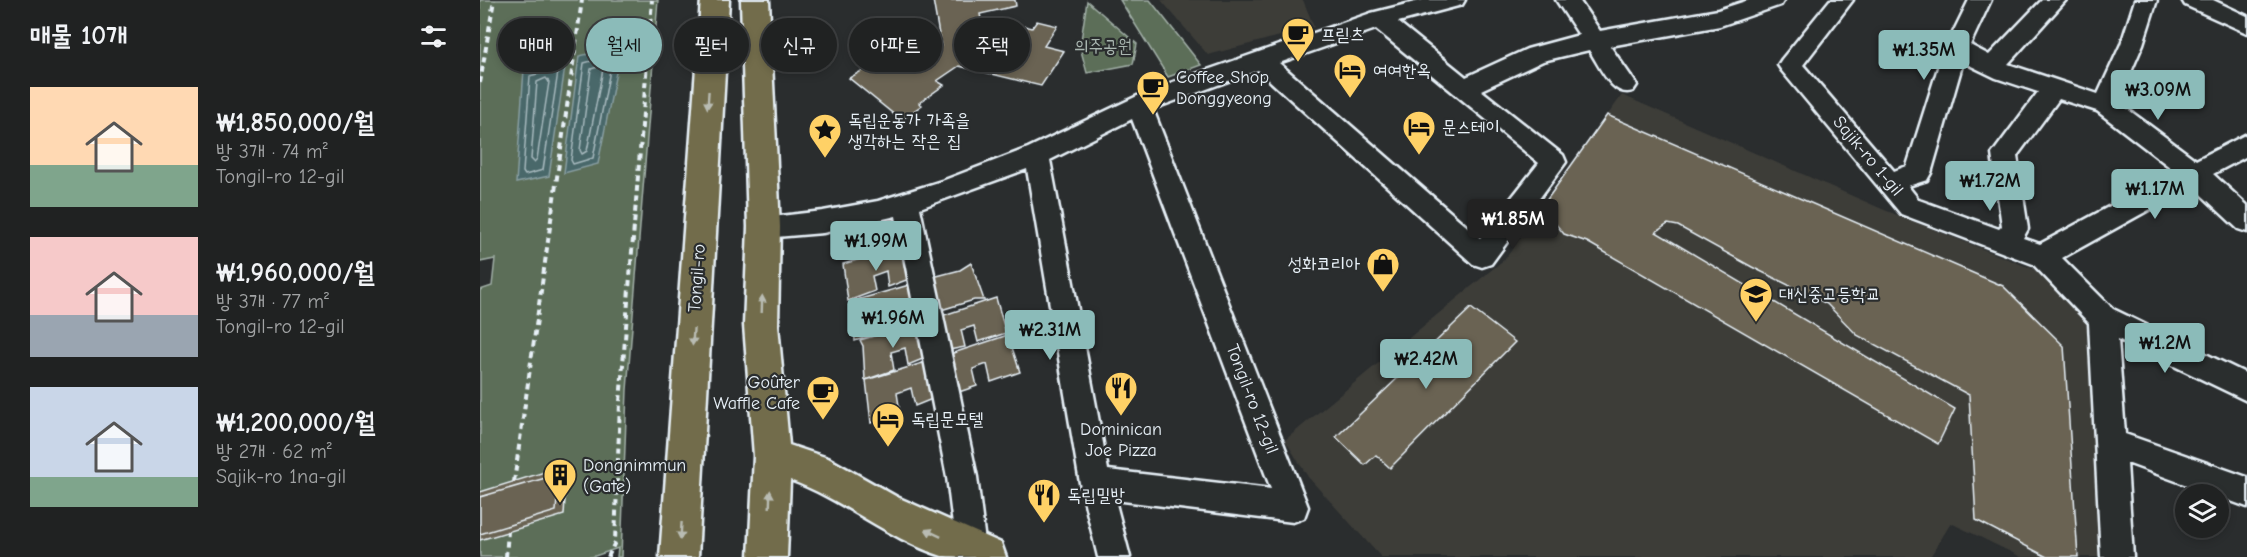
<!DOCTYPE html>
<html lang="ko">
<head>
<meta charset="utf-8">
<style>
	:root { --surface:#202222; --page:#282a2a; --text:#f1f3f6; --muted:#a2a4a5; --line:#3d3f40; --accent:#8bbbb9 }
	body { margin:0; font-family:"Comic Neue","Poor Story",sans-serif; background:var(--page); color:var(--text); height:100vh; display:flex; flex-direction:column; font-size:22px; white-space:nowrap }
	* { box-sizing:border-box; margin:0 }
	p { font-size:20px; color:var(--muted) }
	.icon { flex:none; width:33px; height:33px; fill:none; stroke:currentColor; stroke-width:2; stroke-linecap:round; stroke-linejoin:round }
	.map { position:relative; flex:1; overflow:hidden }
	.panel { display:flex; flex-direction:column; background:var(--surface); width:480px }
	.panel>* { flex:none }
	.banner { position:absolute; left:18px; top:18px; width:570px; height:54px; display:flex; gap:12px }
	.controls { position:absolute; left:1695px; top:484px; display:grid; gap:12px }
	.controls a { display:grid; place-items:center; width:54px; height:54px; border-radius:50%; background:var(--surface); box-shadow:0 3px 9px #0003,0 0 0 2px var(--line); font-size:30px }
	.price { position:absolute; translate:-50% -51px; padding:0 14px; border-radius:6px; background:var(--accent); color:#111; font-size:20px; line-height:39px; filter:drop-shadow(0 2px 3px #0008) }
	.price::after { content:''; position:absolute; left:50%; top:36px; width:18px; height:14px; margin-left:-9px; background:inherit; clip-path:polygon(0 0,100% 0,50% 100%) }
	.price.on { background:#222; color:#fff }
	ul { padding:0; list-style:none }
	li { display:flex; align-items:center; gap:18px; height:150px; padding:0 30px }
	li span { display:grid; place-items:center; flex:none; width:168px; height:120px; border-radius:0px; color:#555 }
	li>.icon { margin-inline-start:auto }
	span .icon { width:72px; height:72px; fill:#fffc; stroke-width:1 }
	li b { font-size:26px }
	h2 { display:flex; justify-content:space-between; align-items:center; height:72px; padding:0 30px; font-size:26px }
	.pill { padding:0 21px; border-radius:27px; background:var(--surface); box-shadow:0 3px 9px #0003,0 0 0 2px var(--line); font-size:21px; line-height:54px }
	.pill.on { background:var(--accent); color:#111 }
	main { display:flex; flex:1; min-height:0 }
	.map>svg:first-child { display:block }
	.built { fill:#3d3d39 }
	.green { fill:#5c6e58; stroke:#a2b0a8; stroke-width:1.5 }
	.water { fill:#49686a; stroke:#899fa3; stroke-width:1.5 }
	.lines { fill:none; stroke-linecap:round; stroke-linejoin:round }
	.shore { stroke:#a8babf; stroke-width:1.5 }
	.building { fill:#6a6352; stroke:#e8f1f8; stroke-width:1.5 }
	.street-casing { stroke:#e8f1f8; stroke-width:5 }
	.primary-casing { stroke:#e8f1f8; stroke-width:5 }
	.path { stroke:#e8f1f8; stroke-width:4; stroke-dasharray:6 4.5; stroke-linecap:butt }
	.street { fill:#2a2d2e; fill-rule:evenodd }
	.primary { fill:#726c4b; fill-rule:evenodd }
	.oneway { fill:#b9bcb3 }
	.labels { text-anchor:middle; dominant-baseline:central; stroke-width:4.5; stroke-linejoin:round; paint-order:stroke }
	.poi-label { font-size:18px; fill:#e8f1f8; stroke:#2a2d2e; text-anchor:start }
	.park-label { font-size:18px; fill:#a9b6b0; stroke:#2a2d2e }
	.street-label { font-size:18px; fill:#e8f1f8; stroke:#2a2d2e }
</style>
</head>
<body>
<main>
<section class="panel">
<h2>매물 10개<svg class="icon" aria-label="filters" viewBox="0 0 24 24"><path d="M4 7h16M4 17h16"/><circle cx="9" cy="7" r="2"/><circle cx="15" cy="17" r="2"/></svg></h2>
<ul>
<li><span style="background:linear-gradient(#ffd9b3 65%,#7fa58c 0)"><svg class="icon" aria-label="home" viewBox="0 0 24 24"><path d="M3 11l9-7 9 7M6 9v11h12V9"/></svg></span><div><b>₩1,850,000/월</b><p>방 3개 · 74 m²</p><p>Tongil-ro 12-gil</p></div></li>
<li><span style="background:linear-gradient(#f6c9c9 65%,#9aa5b1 0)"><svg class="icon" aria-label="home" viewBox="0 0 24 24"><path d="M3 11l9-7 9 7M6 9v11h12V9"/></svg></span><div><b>₩1,960,000/월</b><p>방 3개 · 77 m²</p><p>Tongil-ro 12-gil</p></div></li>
<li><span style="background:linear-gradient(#c9d6e8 75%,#7fa58c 0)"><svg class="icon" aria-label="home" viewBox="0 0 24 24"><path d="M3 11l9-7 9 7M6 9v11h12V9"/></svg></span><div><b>₩1,200,000/월</b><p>방 2개 · 62 m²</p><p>Sajik-ro 1na-gil</p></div></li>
</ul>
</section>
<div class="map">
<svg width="1767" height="557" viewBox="0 0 1767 557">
	<rect width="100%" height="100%" fill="#2a2d2e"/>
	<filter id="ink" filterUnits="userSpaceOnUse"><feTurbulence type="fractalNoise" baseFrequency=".0167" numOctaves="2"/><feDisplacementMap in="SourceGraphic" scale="12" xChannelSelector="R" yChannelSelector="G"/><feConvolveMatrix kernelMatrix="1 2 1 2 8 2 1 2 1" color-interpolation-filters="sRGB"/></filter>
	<g filter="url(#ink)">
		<path class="built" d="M681,0H823L834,27L728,55Z
			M1142,95L1402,209L1568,275L1618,338L1633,557H1541L1471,523L1450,557H901L828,477L805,440L1026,258Z"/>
		<path class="green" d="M0,0H178L147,390L141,557H137L138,548L112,557H0V290L12,286L15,259L0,262Z
			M640,0H670L721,65L688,77Z
			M607,1L657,44L653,64L607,73L600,47Z"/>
		<path class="water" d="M141,47L118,164L84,173L99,56Z
			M86,60L69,176L36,183L44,69Z"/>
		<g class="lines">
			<path class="shore" d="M130,56L132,60L113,158L93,164L91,160L104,63Z
				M121,66L123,69L107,151L102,154L100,150L111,69Z
				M76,69L78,72L63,170L45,175L43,172L50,76Z
				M66,78L69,82L57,159L54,162L51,159L57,82Z"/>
		</g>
		<path class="building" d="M453,0H535L536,6L500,14L504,34L534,41L545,26L552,28L557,21L577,26L564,46L584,51L561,86L479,66L457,81L464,85L439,103L442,105L421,120L369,78L419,50L437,63L461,46Z
			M1127,115L1523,286L1584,346L1598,557H1567L1496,520L1489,395L1377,335L1347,304L1272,267L1198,226L1188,224L1176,232L1475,409L1458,444L1107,242L1084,234L1075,223L1056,215Z
			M427,246L429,279L408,287L406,271L392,276L395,291L368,301L363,264Z
			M491,263L504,300H494L461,310L453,277L480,270Z
			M436,283L438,318L416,326L414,310L400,314L403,331L375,341L373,308L370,302Z
			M516,298L526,333L498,342L494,326L481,330L485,347L464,351L458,317Z
			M991,308L1035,342L910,468L896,455L885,465L856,437Z
			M439,323L450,356L428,365L425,348L411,352L414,370L385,380L383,346L380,340Z
			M528,335L540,372L511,382L507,364L493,369L497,386L476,393L470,354Z
			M446,362L457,397L435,406L431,388L417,393L420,412L391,423L386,380Z
			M87,465L84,515L0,540V534L76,511L79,474L0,497V492Z
			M79,474L76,511L0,534V497Z"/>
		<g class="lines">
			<g class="street-casing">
				<path id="street" d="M943,0H985L982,5L918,22L986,77L1047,49L1099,35L1076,0H1099L1120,31L1238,10L1269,0H1304L1301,5L1240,26L1130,46L1157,85L1153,91C1132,98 1120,66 1109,50L1063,61L1001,90L1083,155L1086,162L1011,264L1002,267L993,264L778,70L673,109L828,507L824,518L813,522L635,500L650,557H618L600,483L547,169L440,208L497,477L506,550L503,557H477L467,477L416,216L343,233L284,238L275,235L271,227L275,219L343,211L398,201L462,181L548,148L670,90L891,13ZM896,29L1059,163L1000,238L799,63ZM652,119L791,489L628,470L570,160Z
					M1350,0H1373L1323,65L1414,171L1427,166L1462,55L1489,0H1511L1490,45L1509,55L1562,0H1586L1528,64L1618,94L1641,44L1655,0H1677L1663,44L1638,102L1716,160L1767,134V156L1733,174L1767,205V232L1758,229L1712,186L1582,258L1633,309L1767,374V401L1638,339L1645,434L1767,477V507L1647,463L1653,557H1621L1609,323L1553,264L1421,214L1302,71L1298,65L1302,59ZM1483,62L1516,78L1558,92L1512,154L1522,226L1519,229L1439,200L1428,186L1447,180L1451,173ZM1579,99L1617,111L1695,171L1560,244L1543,238L1548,229L1537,156Z
					M1702,0H1733L1767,16V33L1705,5Z"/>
			</g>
			<g class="primary-casing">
				<path id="primary" d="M221,0H249L218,557H180Z
					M261,0H289L300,227L298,325L309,445L348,458L417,497L521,543L526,557C509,557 478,557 462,556C408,539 363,499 310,480L307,557H269L274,456L264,325L268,227Z"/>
			</g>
			<path class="path" d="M0,83L14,0
				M34,482L102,0
				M26,557L28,531
				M128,557L135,542L140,402L172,0"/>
			<use href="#street" class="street"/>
			<use href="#primary" class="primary"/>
		</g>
		<defs><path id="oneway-solid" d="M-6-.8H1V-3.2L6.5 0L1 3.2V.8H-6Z" transform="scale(1.5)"/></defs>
		<g class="oneway">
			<use href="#oneway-solid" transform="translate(228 100) rotate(94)"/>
			<use href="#oneway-solid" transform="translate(282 304) rotate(-88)"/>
			<use href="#oneway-solid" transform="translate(213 337) rotate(94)"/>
			<use href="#oneway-solid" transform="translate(290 499) rotate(-88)"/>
			<use href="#oneway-solid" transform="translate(201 531) rotate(94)"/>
			<use href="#oneway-solid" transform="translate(453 533) rotate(-155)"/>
		</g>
	</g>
	<defs>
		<g id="cafe-pin" transform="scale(1.725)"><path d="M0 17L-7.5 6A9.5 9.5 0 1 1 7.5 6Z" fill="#ffd166" stroke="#2a2d2e"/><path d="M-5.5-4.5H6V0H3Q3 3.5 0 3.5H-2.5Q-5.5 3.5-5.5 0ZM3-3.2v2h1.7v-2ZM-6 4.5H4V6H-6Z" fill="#111"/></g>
		<g id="hotel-pin" transform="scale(1.725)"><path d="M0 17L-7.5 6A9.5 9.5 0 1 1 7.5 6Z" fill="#ffd166" stroke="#2a2d2e"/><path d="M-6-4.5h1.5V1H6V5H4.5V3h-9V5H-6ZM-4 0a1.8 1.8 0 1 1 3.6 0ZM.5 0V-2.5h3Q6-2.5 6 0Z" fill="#111"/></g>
		<g id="sight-pin" transform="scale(1.725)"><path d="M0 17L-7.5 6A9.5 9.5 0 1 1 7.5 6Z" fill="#ffd166" stroke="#2a2d2e"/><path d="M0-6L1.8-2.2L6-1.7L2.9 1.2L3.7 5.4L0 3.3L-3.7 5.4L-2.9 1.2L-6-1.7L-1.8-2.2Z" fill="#111"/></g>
		<g id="shop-pin" transform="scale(1.725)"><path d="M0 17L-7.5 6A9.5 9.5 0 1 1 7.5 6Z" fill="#ffd166" stroke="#2a2d2e"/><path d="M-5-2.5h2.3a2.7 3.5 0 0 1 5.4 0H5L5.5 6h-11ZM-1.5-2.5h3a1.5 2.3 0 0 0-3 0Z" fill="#111"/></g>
		<g id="school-pin" transform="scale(1.725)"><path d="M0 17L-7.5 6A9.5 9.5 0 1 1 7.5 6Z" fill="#ffd166" stroke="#2a2d2e"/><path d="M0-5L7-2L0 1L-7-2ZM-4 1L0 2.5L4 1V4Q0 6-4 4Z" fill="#111"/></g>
		<g id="restaurant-pin" transform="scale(1.725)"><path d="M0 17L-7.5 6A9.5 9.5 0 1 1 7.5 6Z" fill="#ffd166" stroke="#2a2d2e"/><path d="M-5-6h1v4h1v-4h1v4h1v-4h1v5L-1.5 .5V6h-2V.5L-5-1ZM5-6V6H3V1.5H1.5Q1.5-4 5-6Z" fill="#111"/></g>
		<g id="building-pin" transform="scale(1.725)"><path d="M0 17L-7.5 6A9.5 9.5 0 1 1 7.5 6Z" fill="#ffd166" stroke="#2a2d2e"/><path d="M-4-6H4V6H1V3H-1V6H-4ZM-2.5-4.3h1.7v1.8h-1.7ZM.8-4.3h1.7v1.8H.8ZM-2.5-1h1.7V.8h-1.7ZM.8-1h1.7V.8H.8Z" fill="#111"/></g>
	</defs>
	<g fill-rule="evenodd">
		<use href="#cafe-pin" x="818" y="34"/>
		<use href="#hotel-pin" x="870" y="70"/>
		<use href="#cafe-pin" x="673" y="87"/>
		<use href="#hotel-pin" x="939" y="127"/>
		<use href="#sight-pin" x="345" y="130"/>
		<use href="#shop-pin" x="903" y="264"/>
		<use href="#school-pin" x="1276" y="294"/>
		<use href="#restaurant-pin" x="641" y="388"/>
		<use href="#cafe-pin" x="343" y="392"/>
		<use href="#hotel-pin" x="408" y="419"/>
		<use href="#building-pin" x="80" y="475"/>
		<use href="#restaurant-pin" x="564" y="495"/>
	</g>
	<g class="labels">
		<g class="poi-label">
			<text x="841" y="34">프릳츠</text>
			<text x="893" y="70">여여한옥</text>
			<text x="696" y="77">Coffee Shop<tspan x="696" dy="21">Donggyeong</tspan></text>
			<text x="368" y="120">독립운동가 가족을<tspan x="368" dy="21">생각하는 작은 집</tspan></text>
			<text x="962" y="127">문스테이</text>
			<text x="880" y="264" text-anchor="end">성화코리아</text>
			<text x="1299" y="294">대신중고등학교</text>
			<text x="320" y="382" text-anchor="end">Goûter<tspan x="320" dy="21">Waffle Cafe</tspan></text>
			<text x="431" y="419">독립문모텔</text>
			<text x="641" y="429" text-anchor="middle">Dominican<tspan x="641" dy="21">Joe Pizza</tspan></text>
			<text x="103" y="465">Dongnimmun<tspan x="103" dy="21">(Gate)</tspan></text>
			<text x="587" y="495">독립밀방</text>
		</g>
		<g class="park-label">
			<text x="623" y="46">의주공원</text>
		</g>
		<g class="street-label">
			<text transform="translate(1388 156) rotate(50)">Sajik-ro 1-gil</text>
			<text transform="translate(217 278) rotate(-86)">Tongil-ro</text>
			<text transform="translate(772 399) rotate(69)">Tongil-ro 12-gil</text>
		</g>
	</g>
</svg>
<div class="controls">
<a><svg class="icon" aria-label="layers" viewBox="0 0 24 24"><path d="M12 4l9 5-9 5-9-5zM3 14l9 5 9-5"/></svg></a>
</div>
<b class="price" style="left:1444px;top:81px">₩1.35M</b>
<b class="price" style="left:1678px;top:121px">₩3.09M</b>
<b class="price" style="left:1510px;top:212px">₩1.72M</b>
<b class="price" style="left:1675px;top:220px">₩1.17M</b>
<b class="price on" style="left:1033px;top:250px">₩1.85M</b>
<b class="price" style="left:396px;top:272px">₩1.99M</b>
<b class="price" style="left:413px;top:349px">₩1.96M</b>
<b class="price" style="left:570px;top:361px">₩2.31M</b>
<b class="price" style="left:1685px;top:374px">₩1.2M</b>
<b class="price" style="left:946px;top:390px">₩2.42M</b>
<div class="banner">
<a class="pill">매매</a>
<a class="pill on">월세</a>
<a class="pill">필터</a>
<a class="pill">신규</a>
<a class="pill">아파트</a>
<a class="pill">주택</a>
</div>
</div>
</main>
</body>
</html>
